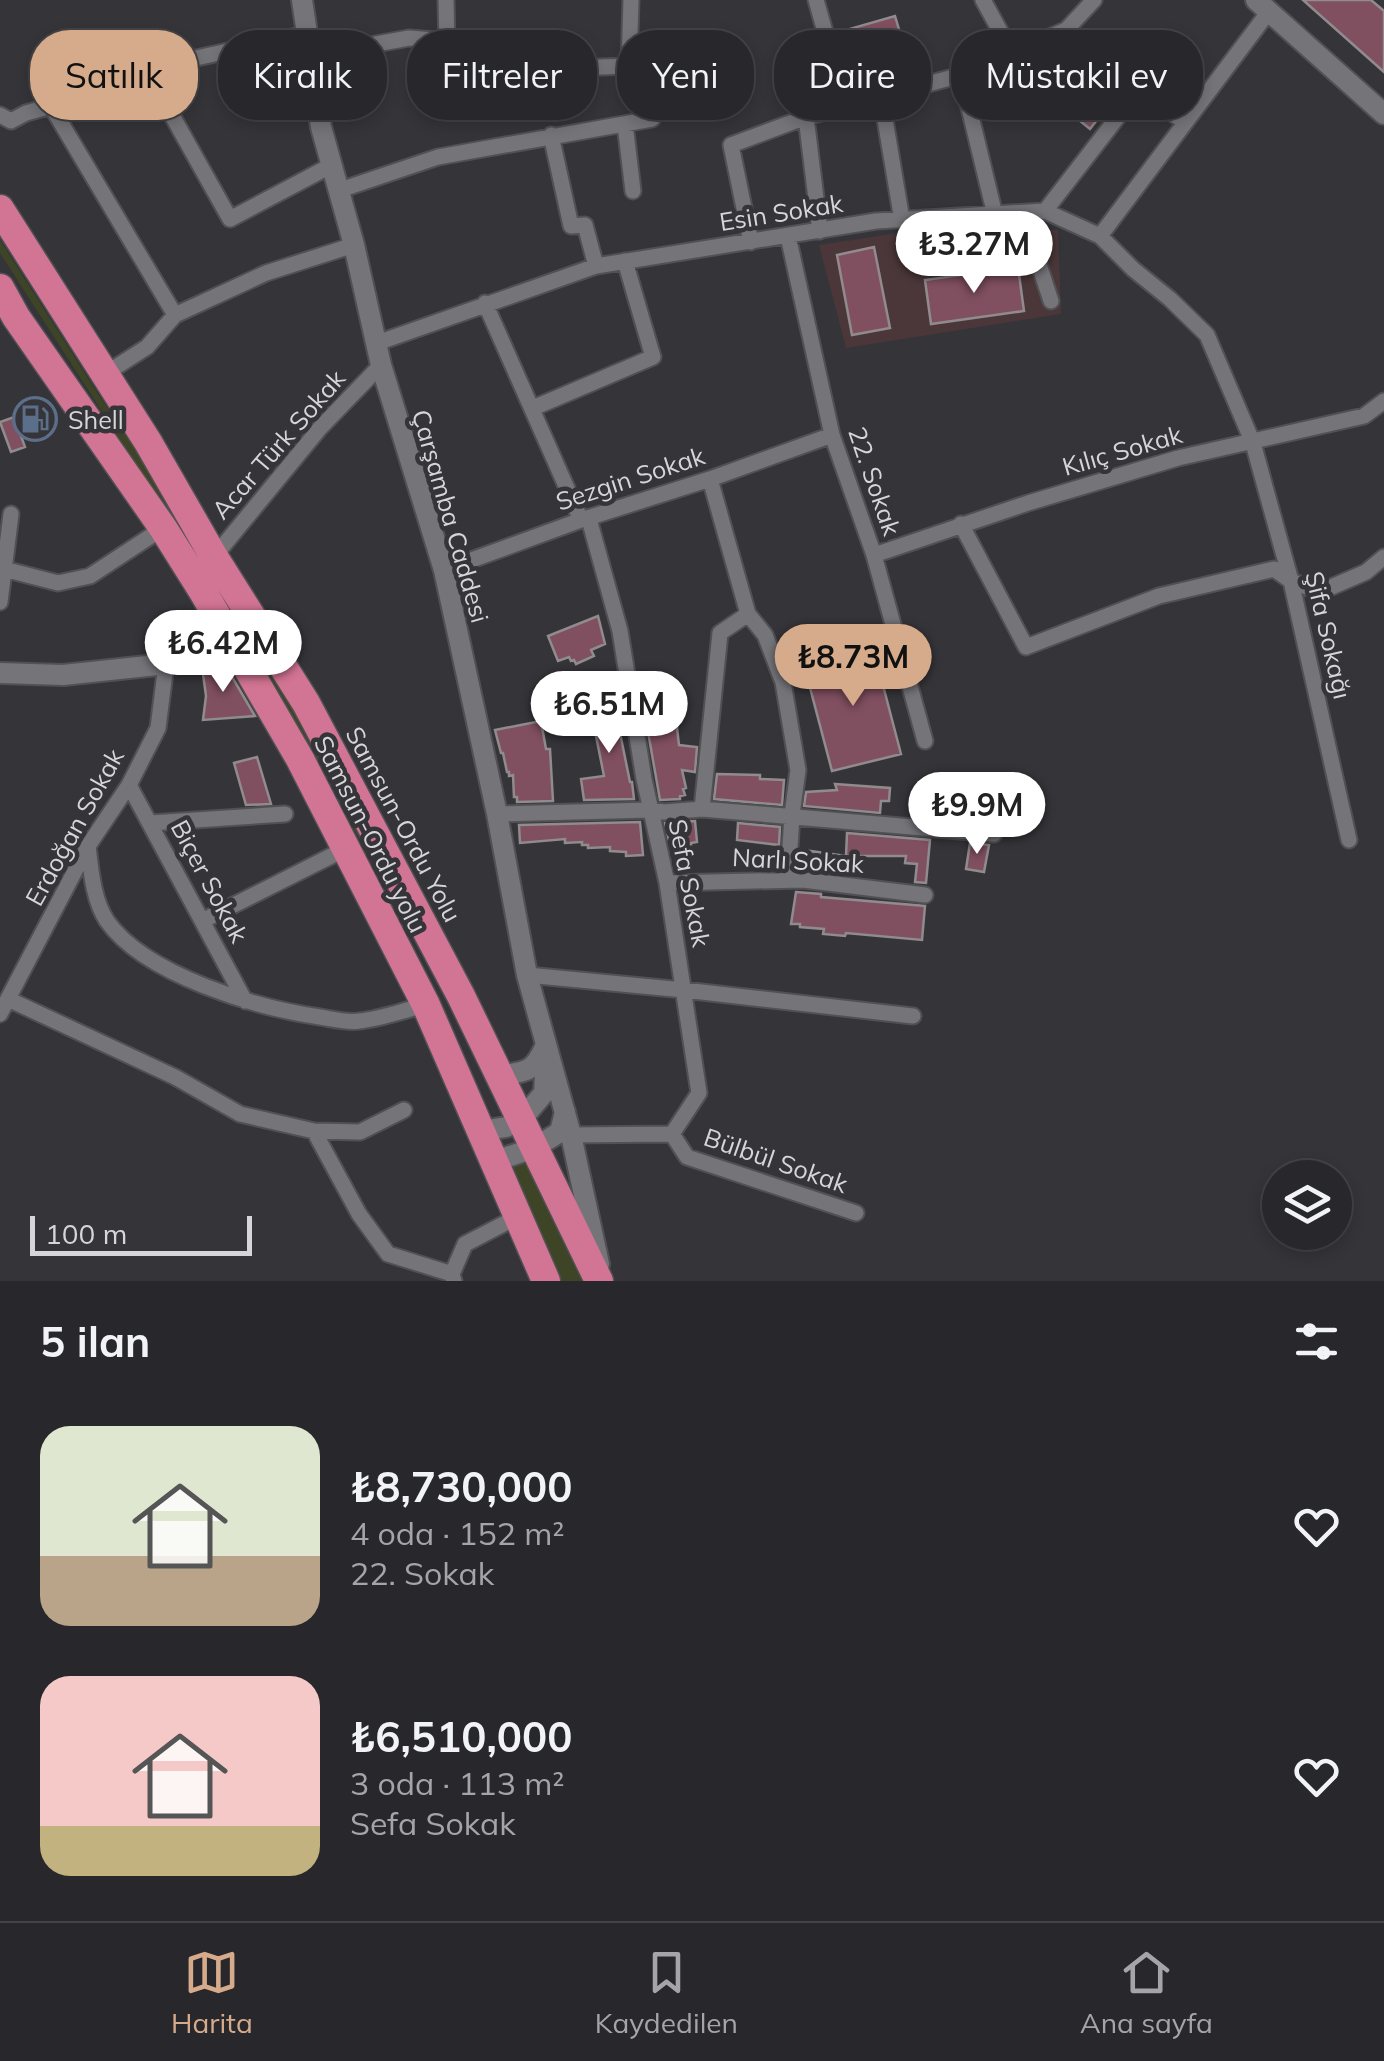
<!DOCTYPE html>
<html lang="tr">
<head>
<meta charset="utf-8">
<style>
	:root { --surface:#28272b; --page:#343337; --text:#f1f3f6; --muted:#a5a5a9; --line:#444447; --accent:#d6ab8b }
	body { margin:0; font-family:Mulish,sans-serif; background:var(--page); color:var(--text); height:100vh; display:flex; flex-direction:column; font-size:38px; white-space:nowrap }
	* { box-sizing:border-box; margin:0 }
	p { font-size:32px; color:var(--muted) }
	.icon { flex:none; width:55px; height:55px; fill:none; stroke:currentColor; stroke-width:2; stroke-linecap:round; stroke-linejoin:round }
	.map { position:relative; height:1281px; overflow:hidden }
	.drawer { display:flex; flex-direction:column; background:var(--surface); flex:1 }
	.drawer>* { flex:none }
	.hud { position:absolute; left:30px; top:30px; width:1325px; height:90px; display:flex; gap:20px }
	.fabs { position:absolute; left:1262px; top:1160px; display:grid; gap:20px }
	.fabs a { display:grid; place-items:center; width:90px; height:90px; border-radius:50%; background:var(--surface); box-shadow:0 5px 15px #0003,0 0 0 2px var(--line); font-size:50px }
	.scale { position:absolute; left:30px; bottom:25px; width:222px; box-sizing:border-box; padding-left:10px; border:5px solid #d6d5d8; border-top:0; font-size:28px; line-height:35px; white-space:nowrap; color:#d6d5d8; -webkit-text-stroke:8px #353439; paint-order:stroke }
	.price { position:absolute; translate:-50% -85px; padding:0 22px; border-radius:35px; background:#fff; color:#222; font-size:32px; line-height:65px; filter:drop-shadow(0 2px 5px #0008) }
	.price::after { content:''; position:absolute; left:50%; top:60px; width:30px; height:22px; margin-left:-15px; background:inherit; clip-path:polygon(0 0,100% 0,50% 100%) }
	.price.active { background:var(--accent); color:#111 }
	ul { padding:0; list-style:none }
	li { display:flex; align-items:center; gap:30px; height:250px; padding:0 40px }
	li span { display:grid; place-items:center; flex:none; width:280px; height:200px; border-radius:30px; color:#555 }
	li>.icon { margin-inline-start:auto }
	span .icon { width:120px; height:120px; fill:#fffc; stroke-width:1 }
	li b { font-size:42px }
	h2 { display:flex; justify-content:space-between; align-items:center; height:120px; padding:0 40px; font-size:42px }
	.tag { padding:0 35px; border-radius:40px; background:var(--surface); box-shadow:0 5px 15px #0003,0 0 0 2px var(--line); font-size:35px; line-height:90px }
	.tag.active { background:var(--accent); color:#111 }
	.menu { display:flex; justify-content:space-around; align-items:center; height:140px; border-top:2px solid var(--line); background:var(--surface); font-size:28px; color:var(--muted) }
	.menu a { display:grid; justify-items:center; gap:5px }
	.menu .active { color:var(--accent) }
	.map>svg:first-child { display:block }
	.education { fill:#4b3739 }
	.green { fill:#3d4526 }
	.building { fill:#804f60; stroke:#908b8c; stroke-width:2.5 }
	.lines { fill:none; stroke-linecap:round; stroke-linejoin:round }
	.street-casing { stroke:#515054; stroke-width:19 }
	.secondary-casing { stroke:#515054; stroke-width:24 }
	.highway-casing { stroke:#515054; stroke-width:31 }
	.street { stroke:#757479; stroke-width:15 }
	.secondary { stroke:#757479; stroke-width:20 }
	.highway { stroke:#d27493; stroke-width:28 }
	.labels { text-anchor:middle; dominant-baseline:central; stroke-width:9; stroke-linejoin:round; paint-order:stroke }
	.street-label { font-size:25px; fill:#d6d5d8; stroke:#353439 }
	.poi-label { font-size:25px; fill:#d6d5d8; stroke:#353439; text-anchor:start }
</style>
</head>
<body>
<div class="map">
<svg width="1384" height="1281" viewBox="0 0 1384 1281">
	<rect width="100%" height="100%" fill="#353439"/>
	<path class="education" d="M925,229L1058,230L1061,314L846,348L819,245Z"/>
	<path class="green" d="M0,240L94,388L204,554L331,775L496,1090L350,822L228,615L157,497L0,253Z
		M534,1148L599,1281H546L495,1161Z"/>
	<path class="building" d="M1303,0H1371L1384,11V72Z
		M895,16L913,76L856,92L839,32Z
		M1096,67L1122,88L1090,129L1064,108Z
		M874,247L890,328L852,335L837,255Z
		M1018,267L1024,311L931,324L925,280Z
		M48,405L55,423L21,436L25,447L11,452L0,422Z
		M598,616L605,644L591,650L594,656L576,664L574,660L571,661L569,657L558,661L548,636Z
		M873,647L901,754L832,771L804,665Z
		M221,658L255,716L203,720L206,696L203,674L206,668Z
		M619,700L625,732L620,733L630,782H632L634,799L584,800L581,779L604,776L590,706Z
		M541,721L546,749H550L553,801L517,802V797H514L513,775L509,776V772H507L503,753H501L495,730Z
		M677,728L679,745L697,747L695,772L682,770L686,788L683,789L685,795L680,796V799L660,800L648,732Z
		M257,757L271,804L246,805L234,763Z
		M717,774L760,775V779L784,780L782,805L714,799Z
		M835,784L890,788L889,801H881L880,813L804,806L806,792L837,790Z
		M963,790L999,794L995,823L960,820Z
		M695,821L697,842L691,843V845H670L665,823Z
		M640,822L643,855L626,856V852L610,851V847L588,848V845H582V842L565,843V839L520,843L519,825Z
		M738,823L780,827L779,845L737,840Z
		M847,833L930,840L926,883L915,882L917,864L905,863L906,856H846L855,858L853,875L800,867L803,850L846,856Z
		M970,843L989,845L984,872L966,869Z
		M796,892L821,894V897L925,906L922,940L846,933L845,936L823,934L824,929L800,927V924H791Z"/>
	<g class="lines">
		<g class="street-casing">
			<path id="street" d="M446,0L447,46
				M816,0L846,106
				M983,0L1012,53
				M1066,30L1184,122
				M310,56L409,38L434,40L484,64L517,70L629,66L631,0
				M146,69L230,219L332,165
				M961,75L995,215
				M881,96L902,220
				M0,115L11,121L26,113L51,106
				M806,117L820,231
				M625,124L633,191
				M551,135L571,226L585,225L596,266
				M340,190L438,157L652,119
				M1045,211L1165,56
				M1022,213L1051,301
				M788,236L832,435L874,555L925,741
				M1100,236L1133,269L1170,299L1207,335L1253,443L1291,581L1349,840
				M751,242L731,145L806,117L961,75L1066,30L1094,0
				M485,303L581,520
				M175,315L51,106L146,69L306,34
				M377,343L596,266L876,221L1045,211L1100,236L1270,10
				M105,374L147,347L175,315L266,273L354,245
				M533,408L653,357L625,261
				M589,519L620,631L644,779L667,883L699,1093L672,1134
				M961,524L1026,647L1159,596L1274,569L1291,581L1320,592L1366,572L1384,557
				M874,555L1028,503L1178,458L1364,416L1384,401
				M214,557L320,428L381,365
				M0,568L58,583L90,576L163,528
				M444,570L581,520L710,479L832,435
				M0,602L11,514
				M748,614L765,635L783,682L798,770L792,815L788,879
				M129,785L245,1001
				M702,809L720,633L748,614L710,479
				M497,814L650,810L664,812L702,809L994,834
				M150,823L285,814
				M88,846C91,870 93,900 107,921C145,975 257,1008 320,1017C332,1019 347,1023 359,1021C381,1019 404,1010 426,1005
				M667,883L803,880L925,895
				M202,921L345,849
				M527,975L684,990L913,1016
				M8,999L175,1077L240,1114L314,1131L360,1132L404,1110
				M0,1014L88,846L129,785L158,728L167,657
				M314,1131L359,1214L388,1254L452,1274L454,1281
				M571,1135L672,1134L687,1157L856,1213
				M452,1274L465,1244L517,1217"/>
		</g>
		<g class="secondary-casing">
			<path id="secondary" d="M302,0L321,127L354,245L381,365L444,570L497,814L527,975L571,1135L599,1264
				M1256,0L1384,114
				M0,673L63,675L157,665L192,645L217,616
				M499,1076C525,1071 532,1074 544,1049
				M482,1131L506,1127L521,1120L544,1093L546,1059
				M495,1161L534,1148L560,1132L565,1112"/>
		</g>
		<g class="highway-casing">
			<path id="highway" d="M0,209L148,442L214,557L306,703L461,996L599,1281
				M0,288L16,317L163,528L202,590L300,759L426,1005L546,1281"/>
		</g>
		<use href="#street" class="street"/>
		<use href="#secondary" class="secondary"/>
		<use href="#highway" class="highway"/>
	</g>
	<defs>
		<g id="fuel-ring" transform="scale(2.25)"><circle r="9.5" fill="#353439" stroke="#5c6f8a" stroke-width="1.5"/><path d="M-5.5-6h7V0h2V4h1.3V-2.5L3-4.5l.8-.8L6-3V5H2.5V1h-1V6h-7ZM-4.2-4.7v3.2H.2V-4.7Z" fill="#5c6f8a"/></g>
	</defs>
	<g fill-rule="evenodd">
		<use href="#fuel-ring" x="35" y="419"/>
	</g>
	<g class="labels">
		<g class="street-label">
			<text transform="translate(781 212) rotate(-9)">Esin Sokak</text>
			<text transform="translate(278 444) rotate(-49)">Acar Türk Sokak</text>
			<text transform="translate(1122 450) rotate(-16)">Kılıç Sokak</text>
			<text transform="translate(630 478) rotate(-18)">Sezgin Sokak</text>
			<text transform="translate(875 481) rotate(71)">22. Sokak</text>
			<text transform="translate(451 516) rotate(74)">Çarşamba Caddesi</text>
			<text transform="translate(1329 635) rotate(77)">Şifa Sokağı</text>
			<text transform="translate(404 824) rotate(62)">Samsun-Ordu Yolu</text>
			<text transform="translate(74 827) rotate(-61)">Erdoğan Sokak</text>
			<text transform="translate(371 834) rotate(63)">Samsun-Ordu yolu</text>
			<text transform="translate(798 860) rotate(3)">Narlı Sokak</text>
			<text transform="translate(210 881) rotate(62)">Biçer Sokak</text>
			<text transform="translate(690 883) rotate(79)">Sefa Sokak</text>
			<text transform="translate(776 1160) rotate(19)">Bülbül Sokak</text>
		</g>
		<g class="poi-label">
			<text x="68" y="419">Shell</text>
		</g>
	</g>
</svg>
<div class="fabs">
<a><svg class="icon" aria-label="layers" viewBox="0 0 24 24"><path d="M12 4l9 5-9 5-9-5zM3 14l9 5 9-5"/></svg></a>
</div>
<div class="scale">100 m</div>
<b class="price" style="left:974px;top:296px">₺3.27M</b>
<b class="price" style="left:223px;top:695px">₺6.42M</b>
<b class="price active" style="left:853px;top:709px">₺8.73M</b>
<b class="price" style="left:609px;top:756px">₺6.51M</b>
<b class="price" style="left:977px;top:857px">₺9.9M</b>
<div class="hud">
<a class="tag active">Satılık</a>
<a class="tag">Kiralık</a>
<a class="tag">Filtreler</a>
<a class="tag">Yeni</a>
<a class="tag">Daire</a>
<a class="tag">Müstakil ev</a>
</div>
</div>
<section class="drawer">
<h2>5 ilan<svg class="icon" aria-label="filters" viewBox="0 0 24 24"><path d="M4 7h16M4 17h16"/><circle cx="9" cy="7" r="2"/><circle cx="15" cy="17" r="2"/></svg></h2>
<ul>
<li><span style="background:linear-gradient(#dfe7d0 65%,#b9a48a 0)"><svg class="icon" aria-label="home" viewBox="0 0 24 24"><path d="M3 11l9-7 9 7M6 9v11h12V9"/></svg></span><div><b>₺8,730,000</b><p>4 oda · 152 m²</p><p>22. Sokak</p></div><svg class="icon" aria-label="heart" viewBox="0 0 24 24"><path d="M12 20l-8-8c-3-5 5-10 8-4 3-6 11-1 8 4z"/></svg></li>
<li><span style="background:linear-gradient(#f6c9c9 75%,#c2b280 0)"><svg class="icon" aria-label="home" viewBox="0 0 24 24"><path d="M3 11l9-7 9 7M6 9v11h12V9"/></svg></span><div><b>₺6,510,000</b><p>3 oda · 113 m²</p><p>Sefa Sokak</p></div><svg class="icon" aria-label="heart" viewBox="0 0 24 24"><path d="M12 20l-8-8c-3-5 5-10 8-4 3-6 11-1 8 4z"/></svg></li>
</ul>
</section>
<nav class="menu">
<a class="active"><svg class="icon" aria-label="map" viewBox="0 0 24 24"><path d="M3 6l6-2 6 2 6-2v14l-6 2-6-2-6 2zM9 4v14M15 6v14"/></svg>Harita</a>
<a><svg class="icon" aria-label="saved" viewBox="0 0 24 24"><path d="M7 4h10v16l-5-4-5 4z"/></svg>Kaydedilen</a>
<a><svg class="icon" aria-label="home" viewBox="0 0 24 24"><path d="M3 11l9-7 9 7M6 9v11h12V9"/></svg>Ana sayfa</a>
</nav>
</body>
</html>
